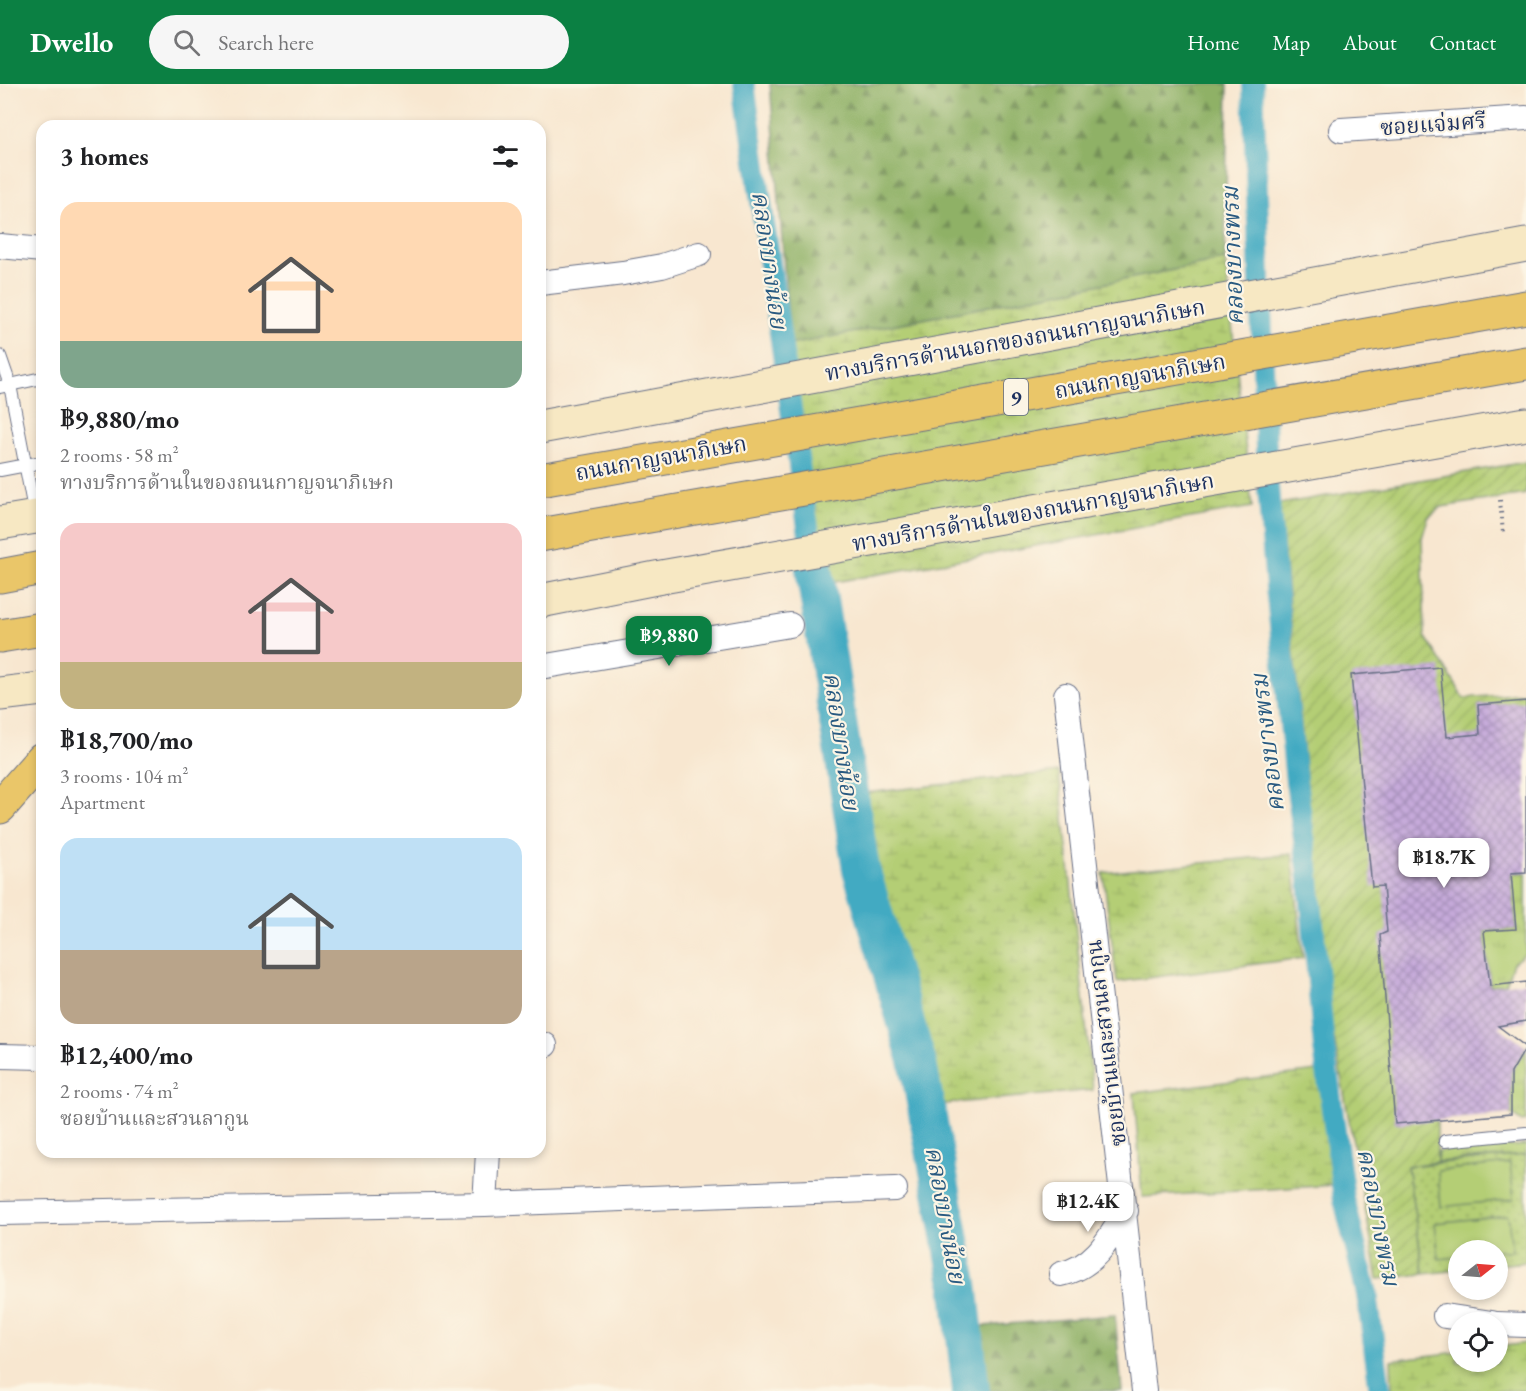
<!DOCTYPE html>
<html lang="en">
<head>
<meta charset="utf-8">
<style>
	:root { --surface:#fff; --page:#f6f6f6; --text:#202124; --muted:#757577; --accent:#0b8043 }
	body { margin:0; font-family:"EB Garamond","Noto Serif Thai",serif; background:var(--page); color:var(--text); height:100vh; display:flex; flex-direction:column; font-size:22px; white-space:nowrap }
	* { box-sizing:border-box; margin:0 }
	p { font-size:20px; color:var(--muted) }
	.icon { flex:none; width:33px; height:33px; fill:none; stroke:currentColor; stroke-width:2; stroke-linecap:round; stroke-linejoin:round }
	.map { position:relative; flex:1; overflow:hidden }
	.panel { position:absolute; left:36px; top:36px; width:510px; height:1038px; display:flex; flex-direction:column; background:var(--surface); border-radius:18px; box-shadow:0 3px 9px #0003 }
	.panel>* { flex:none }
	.needle { width:39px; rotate:73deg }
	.buttons { position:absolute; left:1448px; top:1156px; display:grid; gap:12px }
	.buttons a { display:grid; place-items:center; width:60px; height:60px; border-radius:50%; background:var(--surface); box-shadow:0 3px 9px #0003; font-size:30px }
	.price { position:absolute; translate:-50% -51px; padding:0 14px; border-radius:12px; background:#fff; color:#222; font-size:20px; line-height:39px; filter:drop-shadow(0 2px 3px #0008) }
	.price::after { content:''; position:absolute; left:50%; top:36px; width:18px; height:14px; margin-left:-9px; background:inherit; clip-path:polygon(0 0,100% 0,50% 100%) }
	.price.on { background:var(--accent); color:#fff }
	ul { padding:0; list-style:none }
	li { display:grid; align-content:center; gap:12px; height:318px; padding:0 24px }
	li span { display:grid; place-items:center; height:186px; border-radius:18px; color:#555 }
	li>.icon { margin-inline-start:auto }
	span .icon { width:108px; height:108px; fill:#fffc; stroke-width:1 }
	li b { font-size:26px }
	h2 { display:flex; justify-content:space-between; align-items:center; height:72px; padding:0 24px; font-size:26px }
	header { display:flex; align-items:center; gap:36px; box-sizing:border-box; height:84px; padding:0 30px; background:var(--accent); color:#fff }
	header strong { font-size:28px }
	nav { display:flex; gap:33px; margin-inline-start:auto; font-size:21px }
	.search { width:420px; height:54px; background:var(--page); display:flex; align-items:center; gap:15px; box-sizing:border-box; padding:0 21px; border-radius:33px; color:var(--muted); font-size:22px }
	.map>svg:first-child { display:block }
	.grass { fill:url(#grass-tufts); stroke:#687e69; stroke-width:1.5 }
	.forest { fill:url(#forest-firs); stroke:#557062; stroke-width:1.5 }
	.wetland { fill:url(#wetland-marsh); stroke:#687e69; stroke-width:1.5 }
	.park { fill:url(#park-dots); stroke:#687e69; stroke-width:1.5 }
	.garden { fill:url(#garden-furrows); stroke:#687e69; stroke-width:1.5 }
	.pitch { fill:#b4ce74; stroke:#687e69; stroke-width:1.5 }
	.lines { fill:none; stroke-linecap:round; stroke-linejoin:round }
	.canal { stroke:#42aac2; stroke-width:22 }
	.river { stroke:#42aac2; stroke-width:38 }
	.building { fill:url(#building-cross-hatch) }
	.service-casing { stroke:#686f86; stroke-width:14 }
	.minor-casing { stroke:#686f86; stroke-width:26 }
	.secondary-casing { stroke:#686f86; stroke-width:35 }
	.primary-casing { stroke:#686f86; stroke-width:35 }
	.trunk-casing { stroke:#686f86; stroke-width:35 }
	.path { stroke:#686f86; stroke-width:4; stroke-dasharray:1.5 4.5; stroke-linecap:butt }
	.service { stroke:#fff; stroke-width:12 }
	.minor { stroke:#fff; stroke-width:24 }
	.secondary { stroke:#f7e8c3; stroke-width:33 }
	.primary { stroke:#eac669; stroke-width:33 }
	.trunk { stroke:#eac669; stroke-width:33 }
	.labels { text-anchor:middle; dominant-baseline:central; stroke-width:4.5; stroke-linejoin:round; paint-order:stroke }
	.shield { fill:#fcf5e5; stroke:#5e6a86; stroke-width:1.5 }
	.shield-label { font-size:21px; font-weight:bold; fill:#1b2f5e }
	.street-label { font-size:22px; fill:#1b2f5e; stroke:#fcf5e5 }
	.water-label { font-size:24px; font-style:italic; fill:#295a81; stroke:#fcf5e5 }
</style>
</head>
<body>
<header>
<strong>Dwello</strong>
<div class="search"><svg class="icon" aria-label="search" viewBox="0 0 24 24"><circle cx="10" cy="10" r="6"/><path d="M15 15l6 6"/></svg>Search here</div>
<nav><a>Home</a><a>Map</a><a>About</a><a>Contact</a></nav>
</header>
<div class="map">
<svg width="1526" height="1307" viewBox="0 0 1526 1307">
	<defs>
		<pattern id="grass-tufts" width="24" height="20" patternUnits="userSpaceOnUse" patternTransform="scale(1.5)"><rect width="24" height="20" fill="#b4ce74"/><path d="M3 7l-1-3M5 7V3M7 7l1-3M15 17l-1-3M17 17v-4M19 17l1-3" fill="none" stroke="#9ab167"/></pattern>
		<pattern id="forest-firs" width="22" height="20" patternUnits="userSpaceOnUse" patternTransform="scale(1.5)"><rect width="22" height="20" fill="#8fb166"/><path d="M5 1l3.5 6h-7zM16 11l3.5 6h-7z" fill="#749057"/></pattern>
		<pattern id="wetland-marsh" width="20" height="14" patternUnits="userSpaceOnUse" patternTransform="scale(1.5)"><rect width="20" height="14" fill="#b4ce74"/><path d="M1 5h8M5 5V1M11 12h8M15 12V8" fill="none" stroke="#9ab167"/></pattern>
		<pattern id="park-dots" width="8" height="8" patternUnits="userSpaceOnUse" patternTransform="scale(1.5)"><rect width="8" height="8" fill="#b4ce74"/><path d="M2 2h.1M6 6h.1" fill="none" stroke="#9ab167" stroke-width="1.8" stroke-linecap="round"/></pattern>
		<pattern id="garden-furrows" width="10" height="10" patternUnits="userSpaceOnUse" patternTransform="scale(1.5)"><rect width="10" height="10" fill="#b4ce74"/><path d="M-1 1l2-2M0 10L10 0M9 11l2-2" fill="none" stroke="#9ab167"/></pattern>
		<pattern id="building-cross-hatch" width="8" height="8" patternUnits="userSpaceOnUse" patternTransform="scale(1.5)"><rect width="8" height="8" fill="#c6aada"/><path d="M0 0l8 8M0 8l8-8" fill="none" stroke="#a08bb4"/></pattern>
	</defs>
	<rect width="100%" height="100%" fill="#fcf5e5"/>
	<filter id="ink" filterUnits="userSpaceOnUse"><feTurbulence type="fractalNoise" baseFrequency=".0167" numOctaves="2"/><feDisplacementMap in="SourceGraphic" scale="12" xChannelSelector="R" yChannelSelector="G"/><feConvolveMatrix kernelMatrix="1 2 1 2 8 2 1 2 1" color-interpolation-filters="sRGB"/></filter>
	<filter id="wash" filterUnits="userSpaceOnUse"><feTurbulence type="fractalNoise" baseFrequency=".008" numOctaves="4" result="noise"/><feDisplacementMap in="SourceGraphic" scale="24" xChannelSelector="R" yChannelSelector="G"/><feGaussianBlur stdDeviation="1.35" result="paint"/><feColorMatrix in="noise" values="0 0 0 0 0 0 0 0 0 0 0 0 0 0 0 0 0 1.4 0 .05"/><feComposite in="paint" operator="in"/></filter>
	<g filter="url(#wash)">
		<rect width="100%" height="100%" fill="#f8e7d0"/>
		<path class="grass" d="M1526,788V869L1513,879L1506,900L1490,902L1484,847L1516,845L1511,789Z
			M1526,963V1037L1522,1038L1511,1030V989Z
			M1526,1061V1071L1437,1078L1438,1067Z"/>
		<path class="forest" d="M770,0H1228L1225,176L790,261Z
			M1115,1231L1122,1307H985L971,1243Z"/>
		<path class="wetland" d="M1225,176L1252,423L823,500L790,261Z
			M1059,688L1093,1006L935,1021L867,780L857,710Z
			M1292,770L1303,874L1117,898L1103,789Z
			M1317,987L1335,1101L1142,1113L1134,1009Z
			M1526,1259V1307H1392L1391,1276L1458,1268V1278H1497V1263Z"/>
		<path class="park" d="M1526,1071V1178L1497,1181V1167H1458V1186L1424,1190L1407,1082Z"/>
		<path class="garden" d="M1526,378V410L1441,423L1428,434L1422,454L1425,552L1464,614L1526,609V664L1437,1021V1078L1407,1082L1424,1190L1378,1195L1330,933L1279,420Z"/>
		<path class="pitch" d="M1510,1079L1514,1115L1441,1123L1438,1087Z
			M1508,1131L1512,1167H1458V1173L1439,1175L1435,1139Z"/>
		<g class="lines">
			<path class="canal" d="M744,0L813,478
				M1253,0L1267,391L1276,502L1296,697L1308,784L1324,964L1344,1115L1367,1210L1380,1307"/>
			<path class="river" d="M813,478L861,785L918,980L959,1199L971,1307"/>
		</g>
		<g id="blocks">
			<path class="building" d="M1440,583L1447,653L1480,650L1478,621L1526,617V788L1511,789L1516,845L1484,847L1490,902L1526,898V937L1498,942L1526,963L1511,989V1030L1395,1040L1380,851L1387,848L1383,802L1372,803L1351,591Z"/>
		</g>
	</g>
	<g filter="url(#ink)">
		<use href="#blocks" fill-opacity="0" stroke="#686f86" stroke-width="1.5"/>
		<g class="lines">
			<g class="service-casing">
				<path id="service" d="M0,272L10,301L35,431
					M0,303L42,294
					M0,386L42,378
					M1445,1057L1526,1049"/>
			</g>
			<g class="minor-casing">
				<path id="minor" d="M1341,46L1526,34
					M0,162L42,166
					M540,199L623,189L662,182L699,170
					M540,583L790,541
					M1066,611L1144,1307
					M540,961H545
					M0,972L42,973
					M485,1120L488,1068
					M0,1129L485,1120L895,1105
					M1061,1190C1095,1183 1109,1155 1126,1127
					M1445,1232L1492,1239
					M1497,1240L1526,1241"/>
			</g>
			<g class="secondary-casing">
				<path id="secondary" d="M540,343L1526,161
					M0,439L42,432
					M540,517L656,494L1526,340
					M0,610L42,605"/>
			</g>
			<g class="primary-casing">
				<path id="primary" d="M0,723L42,675"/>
			</g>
			<g class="trunk-casing">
				<path id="trunk" d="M540,396L1526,223
					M540,451L1526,279
					M0,492L42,484
					M0,552L42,545"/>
			</g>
			<path class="path" d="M1500,416L1503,449"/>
			<use href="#service" class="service"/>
			<use href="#minor" class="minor"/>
			<use href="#secondary" class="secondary"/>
			<use href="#primary" class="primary"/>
			<use href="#trunk" class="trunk"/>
		</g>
	</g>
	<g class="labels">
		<rect class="shield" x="1004" y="295" width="24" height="36" rx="4.5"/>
		<g class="shield-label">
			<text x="1016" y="313">9</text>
		</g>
		<g class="street-label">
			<text transform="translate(1433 40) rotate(-4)">ซอยแจ่มศรี</text>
			<text transform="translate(1015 256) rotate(-10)">ทางบริการด้านนอกของถนนกาญจนาภิเษก</text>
			<text transform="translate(1140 292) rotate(-10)">ถนนกาญจนาภิเษก</text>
			<text transform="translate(661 374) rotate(-10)">ถนนกาญจนาภิเษก</text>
			<text transform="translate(1033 428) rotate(-10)">ทางบริการด้านในของถนนกาญจนาภิเษก</text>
			<text transform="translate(1106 959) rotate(-97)">ซอยบ้านและสวนลากูน</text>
		</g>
		<g class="water-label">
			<text transform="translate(1232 172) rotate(-92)">คลองบางพรม</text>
			<text transform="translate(770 176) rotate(82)">คลองบางน้อย</text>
			<text transform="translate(842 657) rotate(82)">คลองบางน้อย</text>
			<text transform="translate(1267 659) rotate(-97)">คลองบางพรม</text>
			<text transform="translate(946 1131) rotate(80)">คลองบางน้อย</text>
			<text transform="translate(1379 1133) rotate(79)">คลองบางพรม</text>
		</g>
	</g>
</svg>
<div class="buttons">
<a><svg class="needle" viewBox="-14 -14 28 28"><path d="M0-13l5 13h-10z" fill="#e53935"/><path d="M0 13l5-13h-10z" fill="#757577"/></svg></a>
<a><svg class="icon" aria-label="locate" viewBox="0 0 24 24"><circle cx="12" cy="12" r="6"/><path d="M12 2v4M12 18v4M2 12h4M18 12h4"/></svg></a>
</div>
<b class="price on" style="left:669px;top:583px">฿9,880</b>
<b class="price" style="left:1444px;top:805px">฿18.7K</b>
<b class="price" style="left:1088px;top:1149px">฿12.4K</b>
<section class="panel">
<h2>3 homes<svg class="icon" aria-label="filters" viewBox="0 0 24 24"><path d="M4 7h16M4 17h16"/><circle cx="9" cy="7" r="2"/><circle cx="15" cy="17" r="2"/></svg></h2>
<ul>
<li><span style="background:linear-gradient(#ffd9b3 75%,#7fa58c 0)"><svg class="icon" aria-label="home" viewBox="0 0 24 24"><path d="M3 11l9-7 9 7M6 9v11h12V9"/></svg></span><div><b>฿9,880/mo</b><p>2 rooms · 58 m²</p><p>ทางบริการด้านในของถนนกาญจนาภิเษก</p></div></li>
<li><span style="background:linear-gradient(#f6c9c9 75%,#c2b280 0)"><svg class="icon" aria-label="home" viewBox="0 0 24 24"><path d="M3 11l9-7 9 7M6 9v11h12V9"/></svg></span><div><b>฿18,700/mo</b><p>3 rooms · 104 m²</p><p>Apartment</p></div></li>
<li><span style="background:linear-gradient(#bfe0f5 60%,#b9a48a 0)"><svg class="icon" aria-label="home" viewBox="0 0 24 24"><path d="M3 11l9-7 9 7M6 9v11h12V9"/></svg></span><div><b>฿12,400/mo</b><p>2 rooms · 74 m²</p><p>ซอยบ้านและสวนลากูน</p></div></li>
</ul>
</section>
</div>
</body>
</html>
